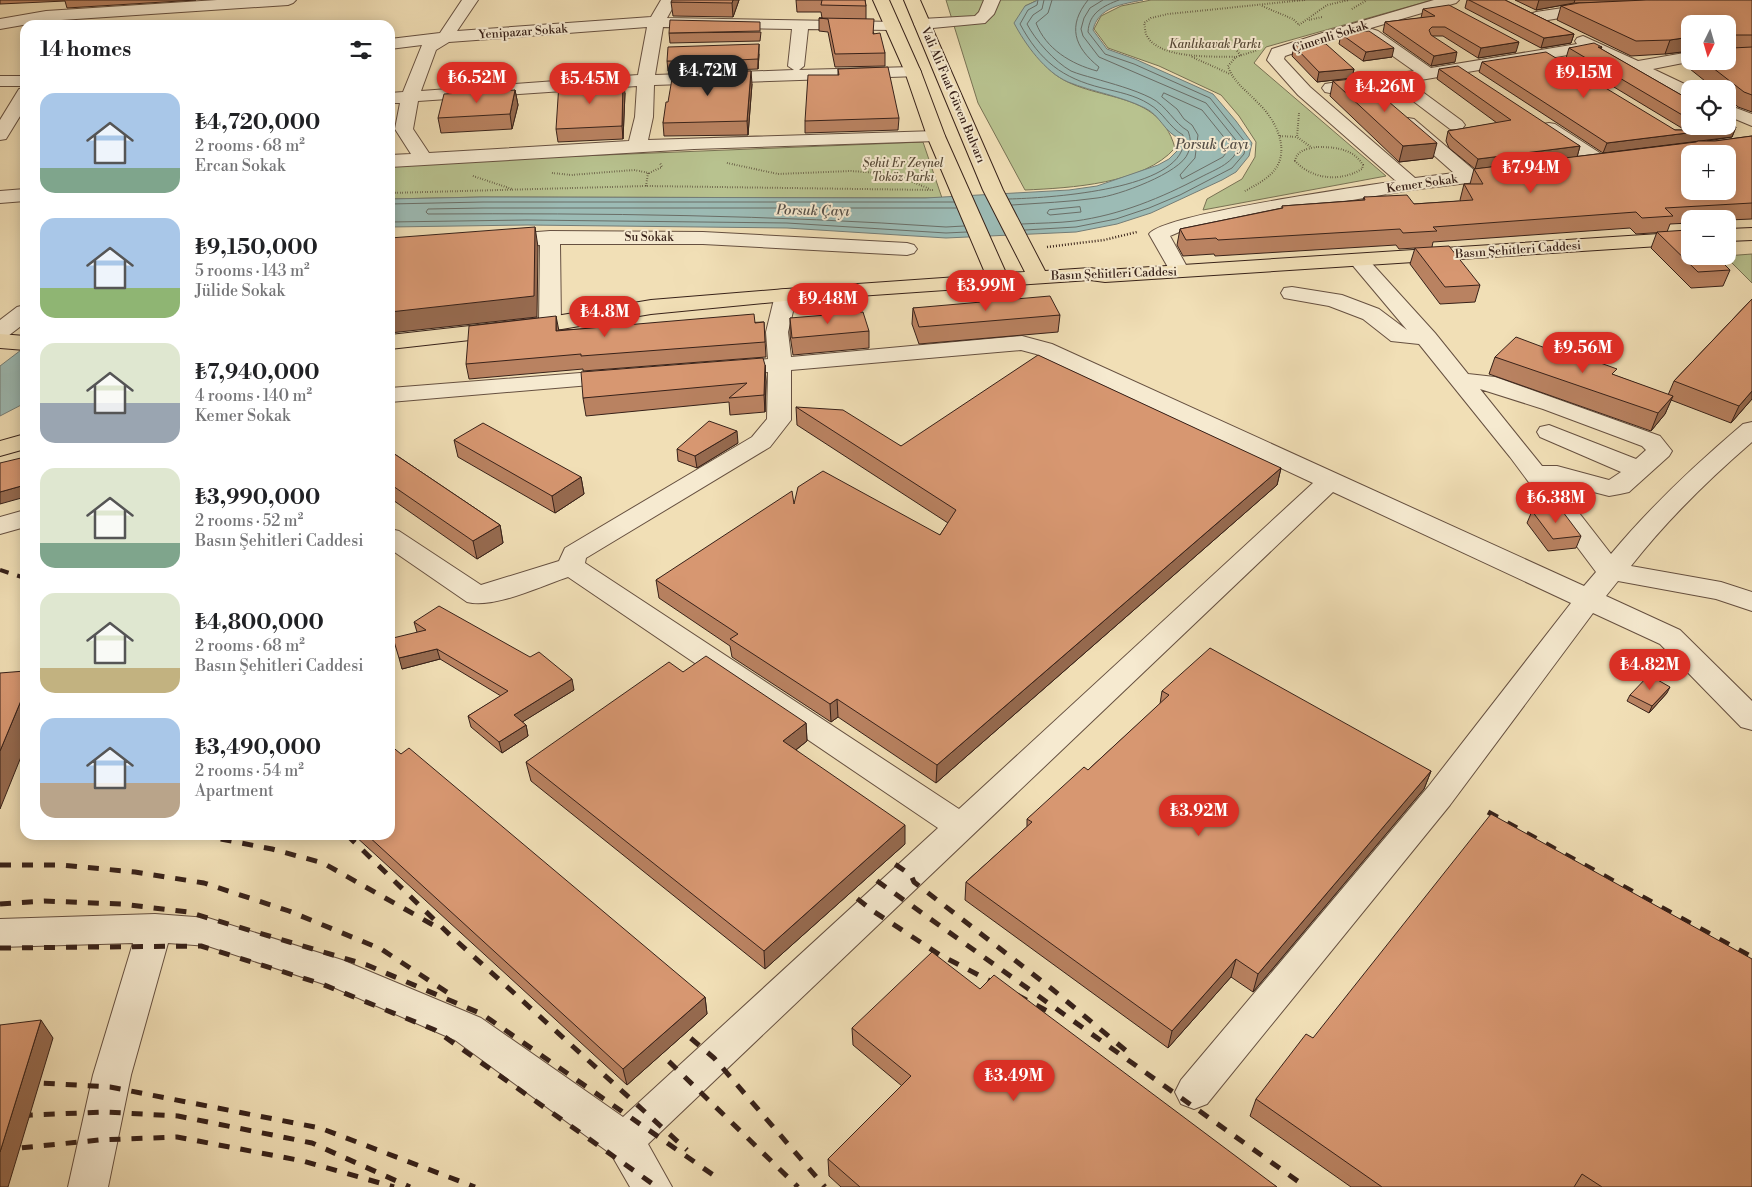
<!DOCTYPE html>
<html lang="en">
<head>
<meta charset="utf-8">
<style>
	:root { --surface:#fff; --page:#f2f2f2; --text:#202124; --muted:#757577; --accent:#d93025 }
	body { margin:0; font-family:"Libre Bodoni",serif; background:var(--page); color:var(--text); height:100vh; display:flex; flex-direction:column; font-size:19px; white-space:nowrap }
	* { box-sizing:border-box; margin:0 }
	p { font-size:16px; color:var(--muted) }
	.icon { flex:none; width:28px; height:28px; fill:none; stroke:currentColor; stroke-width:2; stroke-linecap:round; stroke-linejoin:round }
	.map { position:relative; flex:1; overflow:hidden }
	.panel { position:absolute; left:20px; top:20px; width:375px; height:820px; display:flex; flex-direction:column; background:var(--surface); border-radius:15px; box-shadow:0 2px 12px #0003 }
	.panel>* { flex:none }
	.needle { width:32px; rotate:185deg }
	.fabs { position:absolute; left:1681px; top:15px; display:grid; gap:10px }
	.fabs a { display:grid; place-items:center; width:55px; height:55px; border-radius:10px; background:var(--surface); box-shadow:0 2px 12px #0003; font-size:25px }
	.price { position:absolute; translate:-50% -42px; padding:0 11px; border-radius:18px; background:var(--accent); color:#fff; font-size:16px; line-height:32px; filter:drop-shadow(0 1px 2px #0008) }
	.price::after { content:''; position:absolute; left:50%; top:30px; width:15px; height:11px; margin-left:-8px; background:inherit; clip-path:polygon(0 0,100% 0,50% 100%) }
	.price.selected { background:#222; color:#fff }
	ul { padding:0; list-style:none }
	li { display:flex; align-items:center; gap:15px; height:125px; padding:0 20px }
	li span { display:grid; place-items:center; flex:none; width:140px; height:100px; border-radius:15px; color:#555 }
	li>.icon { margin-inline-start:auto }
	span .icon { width:60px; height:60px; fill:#fffc; stroke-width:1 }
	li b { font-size:21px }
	h2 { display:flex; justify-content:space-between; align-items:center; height:60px; padding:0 20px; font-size:21px }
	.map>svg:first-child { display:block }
	.green { fill:#b8c28f; stroke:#787254 }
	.water { fill:#9cbbb5; stroke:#747d77 }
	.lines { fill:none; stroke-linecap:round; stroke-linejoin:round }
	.shore { stroke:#6a6e67; stroke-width:1 }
	.minor-casing { stroke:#665040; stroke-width:2 }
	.major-casing { stroke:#372119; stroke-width:2 }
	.path-far1 { stroke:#372119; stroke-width:2; stroke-dasharray:0.5 2; stroke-linecap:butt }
	.path { stroke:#372119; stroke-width:2.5; stroke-dasharray:1 2; stroke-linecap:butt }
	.minor { fill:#f6ead0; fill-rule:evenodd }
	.major { fill:#f1dfb6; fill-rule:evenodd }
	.rail-far1 { stroke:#372119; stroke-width:4; stroke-dasharray:9 9; stroke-linecap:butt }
	.rail { stroke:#372119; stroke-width:5; stroke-dasharray:11 11; stroke-linecap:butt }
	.wall { fill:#b98261; stroke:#372119; fill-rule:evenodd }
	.shaded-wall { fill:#966a4f; stroke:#372119 }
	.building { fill:#d79771; stroke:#372119; fill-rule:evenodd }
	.labels { text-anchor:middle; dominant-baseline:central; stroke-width:4; stroke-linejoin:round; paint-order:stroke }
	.far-street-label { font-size:12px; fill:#372119; stroke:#f6ead0 }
	.far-park-label { font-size:12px; font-style:italic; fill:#574936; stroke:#f6ead0 }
	.far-water-label { font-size:14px; font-style:italic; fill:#554f48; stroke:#f6ead0 }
</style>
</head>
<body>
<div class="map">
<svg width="1752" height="1187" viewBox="0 0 1752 1187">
	<rect width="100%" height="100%" fill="#f1dfb6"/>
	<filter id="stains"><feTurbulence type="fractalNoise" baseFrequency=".004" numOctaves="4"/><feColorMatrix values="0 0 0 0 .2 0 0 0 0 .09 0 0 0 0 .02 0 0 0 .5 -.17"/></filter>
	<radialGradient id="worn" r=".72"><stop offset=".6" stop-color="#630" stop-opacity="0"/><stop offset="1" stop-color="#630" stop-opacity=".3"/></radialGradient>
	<path class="green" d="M946,0H1038L1025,6C1029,18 1037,56 1044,64C1080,107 1157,82 1175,148C1144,184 1070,188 1025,190L978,103Z
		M1151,0H1432L1266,47L1254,63L1386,176L1203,210L1207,199L1242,179L1255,157L1256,142L1239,116L1221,95L1159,66L1108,48L1094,29L1101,16L1121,6Z
		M923,142L942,198L482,197L390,199V167L482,160Z
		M1752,254V283L1725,256Z"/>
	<path class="water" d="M1038,0H1143C1123,4 1098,7 1093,30L1107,49L1135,59L1213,94L1236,121L1252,143L1249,156L1236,172L1222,180L1151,213L1117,224L1076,232L946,238L787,228L527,225L390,227V199L482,197L925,198L1069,190L1097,186L1158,165L1169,159L1178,150L1179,138C1165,133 1160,115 1145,108C1121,96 1093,92 1068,82C1045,72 1025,44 1014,23L1025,6Z
		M25,347V403L0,416V366Z"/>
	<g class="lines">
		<path class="shore" d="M1052,0L1048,13L1036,23C1046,49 1071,64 1097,71L1099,67C1074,47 1067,26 1088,0
			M1164,93L1202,110L1231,146L1223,157L1182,179L1180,175L1195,158L1198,135L1192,125L1184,119L1177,109L1162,97Z
			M1009,199C1046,198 1171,191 1183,147C1184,143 1183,138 1183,135C1169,127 1163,112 1149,104C1135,95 1118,92 1102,88C1062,78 1040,61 1020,24L1028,10L1037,5L1038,0
			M390,204L483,202H954
			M1012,205C1040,203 1069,202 1097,198C1117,196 1181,173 1188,153C1191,145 1191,139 1188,131C1174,123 1167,106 1151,98C1133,89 1113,84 1093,78C1086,76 1078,74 1071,71C1055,62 1035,40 1027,24L1033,15L1042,9L1044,0
			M1080,207L1081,212L1050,215L1047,213L1049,210Z
			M956,208H483L428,209L426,212L428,214C601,213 773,215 946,227L964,226
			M390,222L527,220L787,223L946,233L967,232
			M1022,224C1040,223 1058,223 1075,221C1120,215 1161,198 1201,177C1216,169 1236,163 1239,144L1206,103L1099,57L1083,36L1081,29L1084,18L1090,8L1103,0
			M1025,230L1076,227L1116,219L1149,208L1180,195L1232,168L1244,154L1246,143L1210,98L1134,64L1105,54L1088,32C1089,13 1103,6 1119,0"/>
		<g class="minor-casing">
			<path id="minor" d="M217,0H296L293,3L288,5L46,21L0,29V19L46,11Z
				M462,0H478L457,31L651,17L661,0H677L667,18L898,22L900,25L898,28L892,30L808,29L804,66L799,70L913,67L919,68L921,72L919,76L654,85L653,117L648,140L936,131L942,132L945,136L942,140L936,141L694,149L390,167V155L411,154L395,129L400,103H390V93L403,92L422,45L390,49V39L440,33ZM647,27L638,75L421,91L436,50L449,42ZM663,27L792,29L788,66L794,70L655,75ZM637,86L635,117L629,141L429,153L413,129L418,101Z
				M984,0H1000L994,14L985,23L922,29L916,27L914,24L916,21L922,19L975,16L979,12Z
				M1434,0H1459L1456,3L1347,35L1285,56L1284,59L1310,87L1415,178L1454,173L1402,127L1399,123L1402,119L1408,118L1414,119L1475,171L1509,167L1516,169L1518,173L1516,177L1411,190L1205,225L1184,230L1170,236L1186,265L1183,269L1176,271L1169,269L1149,234C1163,214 1360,187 1396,181L1298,95L1267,60L1272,49L1335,29Z
				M1596,3L1602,5L1604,8L1602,11L1536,22L1530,20L1528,17L1530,14L1536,12Z
				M1372,29L1378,31L1431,68L1577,44L1575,41L1577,38L1583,36L1638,61L1690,52V61H1693L1653,69L1695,89H1690V98L1684,97L1591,51L1409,82L1462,121L1465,125L1462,129L1456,130L1450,129L1392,85C1371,89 1345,97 1325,92L1322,88L1325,84L1331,83L1414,71L1366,37L1364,34L1366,31Z
				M0,76H25V86H0Z
				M25,88V108L6,139L0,140V120L19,89Z
				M1728,105L1752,114V126L1728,116Z
				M1549,123L1555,124L1606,157L1608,161L1606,165L1599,167L1592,165L1543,132L1540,128L1543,124Z
				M25,189V201L0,203V191Z
				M550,231L703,232L907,243L914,245L917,249L914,253L907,255L703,244H560L561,324L558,329L550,331L542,329L539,324L540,245L499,247L492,245L489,241L492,237L499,235Z
				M1359,255L1366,257L1435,333L1468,374L1495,377L1660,436L1672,451L1669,456L1629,492L1620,494L1609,496L1555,482L1611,554C1651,506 1696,464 1743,424L1752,422V442C1708,480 1667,520 1631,566L1721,582L1752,592V611L1716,599L1618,581L1606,596L1680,630L1752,701V730L1741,727L1660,644L1593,613L1450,805L1207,1104L1194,1109L1181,1104L1175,1092L1181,1080L1428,787L1571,603L1333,492L648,1144L672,1187H630L611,1154L455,1040L333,987L208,946L168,943L131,1075L108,1187H68L93,1075L133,943L0,947V919L155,914L208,918L342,960L481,1018L623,1117L938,828L568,577C541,586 494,609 467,602L390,549V529L399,531L481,585L559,561L565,548L752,437L767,419L768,372L728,376L720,374L717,369L720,364L768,359L766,332L775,295L778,290L786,289L794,290L797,295L788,332L791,357L1022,336L1052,344L1584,586L1596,572L1510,457L1419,344L1391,341L1363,319L1329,306L1284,298L1281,293L1284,288L1292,287L1342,295L1379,309L1407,330L1349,261L1352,257ZM1021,350L1036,354L1313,483L959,809L585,563L586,558L770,447L791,420V370ZM1480,389L1543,409L1642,446L1646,450L1636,459L1549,425L1540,427L1537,432L1540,437L1621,472L1609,480L1557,466H1542Z
				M25,305V323L8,336L0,338V320L17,307Z
				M618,370L626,372L630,377L626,382L390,402V388Z
				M25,510V527L0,534V517Z"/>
		</g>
		<g class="major-casing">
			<path id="major" d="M873,0H889L921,72L945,136L1006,273L1025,272L983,190L904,0H920L1003,190L1045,271L1090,268L1105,270L1690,232V244L1105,282L1090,280L786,301L651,314L550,331L390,349V335L550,317L651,300L786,289L986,275L927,136L905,72Z
				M1752,228V240L1728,241V229Z
				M0,334L25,336V350L0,348Z
				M25,434V449L0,456V441Z"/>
		</g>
		<path class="path-far1" d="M1262,6L1293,19L1299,25
			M1352,9L1367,0
			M1309,20L1322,17
			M1299,25L1327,5L1349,0
			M1231,43L1241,56
			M1192,57L1230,74
			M1237,57C1214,56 1157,60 1146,34C1145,31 1145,27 1144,23L1151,18L1168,14L1305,0
			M1299,113L1297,137L1311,147
			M1280,136L1297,137
			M1316,147C1334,147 1353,148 1363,165L1362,169C1340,182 1313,180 1295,161C1297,150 1307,149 1316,147Z
			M727,163L778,174L851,171L878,173L910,181L930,189
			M552,173L571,175L634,170L649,173L662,167L660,163
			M473,176L512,189
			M646,186L648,173
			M1245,191C1254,186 1264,181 1271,174C1293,153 1276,119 1257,102C1246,90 1233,82 1228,66L1236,57L1258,50
			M390,193L646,186L933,190"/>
		<path class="path" d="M1047,247L1104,240L1137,232"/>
		<use href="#minor" class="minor"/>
		<use href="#major" class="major"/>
		<path class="rail-far1" d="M0,570L25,578"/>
		<path class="rail" d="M1488,812L1752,957
			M111,835L205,836L272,849L323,863L435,926
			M347,835L450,935L687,1150
			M877,852L911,875L914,882L1052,989L1130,1054
			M0,865H61L135,872L204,883L289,911L381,949L456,998
			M859,868L1306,1187
			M840,885L873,911L940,955L1000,986
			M0,904L44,901L121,904L188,912L367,965L482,1014L719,1179
			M0,948L201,946L322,984L435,1030L657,1187
			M1017,995L1051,1013
			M674,1024L714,1058L825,1187
			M653,1046L798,1187
			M0,1087L40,1083L110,1087L320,1128L475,1187
			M0,1119L31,1115L105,1112L178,1116L312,1143L410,1187
			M0,1150L99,1140L177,1137L303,1161L394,1187"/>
	</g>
	<path class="wall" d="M0,0H196L67,8L65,1L0,4Z
		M739,0L733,17L673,16L671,2Z
		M796,0H865L866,6V19L885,53V66L835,67L828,32L819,31V18H822L821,12H797Z
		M1467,0H1505L1574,34L1571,43L1541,48L1465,8Z
		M1515,0H1752V112L1738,107L1728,98V89H1715L1685,65L1690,51L1665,54L1631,56L1557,20L1561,6L1610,2L1574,3L1536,10ZM1690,24L1728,61H1690Z
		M1423,9L1516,52L1478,58L1443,36H1432L1455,62L1431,66L1383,32L1385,22L1421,18Z
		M761,32L760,41L670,43L669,33Z
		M1341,34L1392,57L1363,61L1339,44Z
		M1294,46L1354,69L1352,78L1317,82L1292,56Z
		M1602,47L1601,49L1690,100V126H1728L1736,127L1732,137L1707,141H1715L1752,136V219L1728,220V219H1690V223L1670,224L1667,232L1636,234L1630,228L1433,242L1432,247L1480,285L1475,302L1440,304L1410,264L1415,248L1399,249L1396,245L1215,256L1214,254L1183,256L1177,245L1180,229L1282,208V206L1363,200L1364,197L1414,204L1461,201L1460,200L1464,184H1470L1474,169L1696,142H1697L1603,153L1479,72L1482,62L1675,130H1685L1566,58L1569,48Z
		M759,54L758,69L676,72V71H668L667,61Z
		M838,69L899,118L898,130L805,133V121L838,75Z
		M1439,69L1580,146L1577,157L1475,169L1449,148L1446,141L1448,131L1497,123L1437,79Z
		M1333,81L1433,158L1399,162L1330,96Z
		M752,84L748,135L664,136L663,123L668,102Z
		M515,90L518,105L512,129L441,133L438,118Z
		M625,93L623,139L558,142L556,129Z
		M1657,232L1730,270L1723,286L1691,288L1651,248Z
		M1752,299V399L1731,423L1671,400L1665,414L1651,431L1489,374L1495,357L1614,375L1668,395L1674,381Z
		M913,308L1060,315L1058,332L919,344L912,324Z
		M790,318L869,331V348L793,355L790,335Z
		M764,322L766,357L583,371V369L469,379L466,364L559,330Z
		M765,365L766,382L765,412L730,415L729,402L586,416L583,398Z
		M796,407L901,446L1281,468L1277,485L936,783L838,717L831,722L732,657L730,646L659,598L656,580L794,504L940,535L948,523L797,425Z
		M454,440L581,477L584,494L555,513L458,457Z
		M738,443L697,468L678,461L677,449Z
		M390,451L500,525L503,543L477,559L390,498Z
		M1532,511L1581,536L1576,548L1548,551L1527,523Z
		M414,622L574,690L522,722L526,725L528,736L502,753L471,727L468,716L501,696L440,659L402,669L417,632Z
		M683,672L806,723L807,741L796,750L905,844L765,969L531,781L526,762Z
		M1162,691L1431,771L1424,789L1253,992L1231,977L1168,1048L965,900L966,882L1027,827V819L1088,770L1160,704Z
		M1667,693L1649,713L1627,701L1630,695Z
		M354,835H390L705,997L707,1014L627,1085Z
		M980,989L1277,1187H841L829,1176L828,1159L902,1086L853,1045L852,1028Z
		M1313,1038L1752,1187H1351L1250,1116L1256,1099Z"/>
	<path class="shaded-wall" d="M733,0H739L733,17L732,3Z
		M1539,0H1575L1574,3L1536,10Z
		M1574,34L1571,43L1541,48L1544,38Z
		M1690,37V51L1665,54L1670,40Z
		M1519,42L1516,52L1478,58L1481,48Z
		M759,44V54L758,69V59Z
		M1394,48L1392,57L1363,61L1366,52Z
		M1457,52L1455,62L1431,66L1434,56Z
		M1354,69L1352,78L1317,82L1319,72Z
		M751,71L752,84L748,135L747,121Z
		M623,81L625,93L623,139L622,126Z
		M515,90L518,105L512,129L510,114Z
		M1736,127L1732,137L1603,153L1607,143Z
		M1437,143L1433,158L1399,162L1403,146Z
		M1580,146L1577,157L1475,169L1478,159Z
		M535,227L538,247L537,317L390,333V312Z
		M556,316L559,331H556Z
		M765,365L766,382L765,412L764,395Z
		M1752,391V399L1731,423L1739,406Z
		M1673,396L1665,414L1651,431L1658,413Z
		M737,431L738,443L697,468L695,456Z
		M1281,468L1277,485L936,783L937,765Z
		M581,477L584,494L555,513L552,496Z
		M25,485V497L0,504V492Z
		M500,525L503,543L477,559L473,541Z
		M437,649L440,659L402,669L399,658Z
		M572,679L574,690L516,726L514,715Z
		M1670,687L1667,693L1649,713L1652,706Z
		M25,691V747L0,809V751Z
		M837,699L838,717L831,722L830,704Z
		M806,723L807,741L784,759L783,741Z
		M526,725L528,736L502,753L499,742Z
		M1431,771L1424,789L1253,992L1258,974Z
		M905,825V844L765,969L764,951Z
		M1236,959L1231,977L1168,1048L1172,1031Z
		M705,997L707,1014L627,1085L623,1069Z
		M41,1020L53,1038L8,1187H0V1152Z"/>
	<path class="building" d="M672,0H733L732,3L671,2Z
		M822,0H865L866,6L821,5Z
		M1469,0H1505L1574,34L1544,38Z
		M1646,0H1752V35H1732V48L1752,47V95L1744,92L1704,61H1728V24H1690V37L1670,40L1636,41L1561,6L1579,3Z
		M1449,5L1519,42L1481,48L1445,27H1432L1429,30L1431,35L1457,52L1434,56L1385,22L1435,16L1423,9Z
		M819,18L874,19L873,34L880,33L885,53L835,54L828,19Z
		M670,20L760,22V31L669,33Z
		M1369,31L1394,48L1366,52L1341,34Z
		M1594,43L1602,47H1598L1690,100V121L1689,119L1569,48Z
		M759,44L758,59L676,63V61H667L668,47Z
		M1326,44L1354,69L1319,72L1294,46Z
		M1546,52L1675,130H1689L1692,126H1728V122L1736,127L1607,143L1482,62Z
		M1458,66L1580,146L1478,159L1452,137L1448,131L1511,120L1439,69Z
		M888,67L899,118L805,121L808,75H839L838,69Z
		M751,71L747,121L663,123L666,102H668L673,73Z
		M1361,78L1437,143L1403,146L1333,81Z
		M623,81L622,126L556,129L559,83Z
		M515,90L510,114L438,118L444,94Z
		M1752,136V203L1665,208L1673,216L1642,218L1636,212L1433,227L1437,231L1403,233L1400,229L1218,240L1216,238L1186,240L1180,229L1283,208L1282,206L1365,200L1364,197L1407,195L1414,204L1473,200L1464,184H1483L1474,169L1696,142L1698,141H1715ZM1690,154H1728V191H1690Z
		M535,227L534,296L390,312V238Z
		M1688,230L1690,232V256H1716L1730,270L1698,272L1657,232Z
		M1449,246L1480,285L1445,287L1415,248Z
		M1050,296L1060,315L919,327L913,308Z
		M1752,299V391L1739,406L1674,381Z
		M863,312L869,331L792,338L790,318Z
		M754,314L755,323L764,322L765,342L581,356V354L466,364L469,326L556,316V331Z
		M1516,337L1580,361L1584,357L1617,369L1612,374L1673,396L1658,413L1495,357Z
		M1038,355L1281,468L937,765L837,699L830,704L730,639L738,634L656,580L792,491L794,504L798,487L823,471L940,535L956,510L796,407L843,410L901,446Z
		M763,358L765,365L764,395L729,398L747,383L583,398L581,372Z
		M709,421L737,431L695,456L677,449Z
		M483,423L581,477L552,496L454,440Z
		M390,451L500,525L473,541L390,484Z
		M25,457V485L0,492V463Z
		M1560,508L1581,536L1553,539L1532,511Z
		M439,606L530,657L539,652L572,679L514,715L526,725L499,742L468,716L508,691L437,649L399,658L393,638L426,630L414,622Z
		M1210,648L1431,771L1258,974L1236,959L1172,1031L966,882L1032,822L1027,819L1084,767L1088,770L1169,695L1162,691Z
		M706,656L806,723L783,741L905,825L764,951L526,762L669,662L683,672Z
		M25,671V691L0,751V673Z
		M1649,675L1670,687L1652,706L1630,695Z
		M390,745L401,754L409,748L705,997L623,1069L367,835H390Z
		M1491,814L1752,959V1187H1602L1582,1174L1574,1187H1382L1256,1099L1306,1034L1313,1038Z
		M932,952L980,989L994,975L1277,1187H860L828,1159L911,1076L852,1028Z
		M41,1020L0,1152V1025Z"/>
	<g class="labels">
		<g class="far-street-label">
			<text transform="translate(523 32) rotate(-4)">Yenipazar Sokak</text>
			<text transform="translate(1330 37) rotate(-18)">Çimenli Sokak</text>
			<text transform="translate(953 95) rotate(67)">Vali Ali Fuat Güven Bulvarı</text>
			<text transform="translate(1422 184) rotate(-8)">Kemer Sokak</text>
			<text x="649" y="237">Su Sokak</text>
			<text transform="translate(1518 250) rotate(-4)">Basın Şehitleri Caddesi</text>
			<text transform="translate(1114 274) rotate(-2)">Basın Şehitleri Caddesi</text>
		</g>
		<g class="far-park-label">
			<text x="1215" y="44">Kanlıkavak Parkı</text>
			<text x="903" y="163">Şehit Er Zeynel<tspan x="903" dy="14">Toköz Parkı</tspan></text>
		</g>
		<g class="far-water-label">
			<text x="1212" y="145">Porsuk Çayı</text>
			<text transform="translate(813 211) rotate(1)">Porsuk Çayı</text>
		</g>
	</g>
	<rect width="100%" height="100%" filter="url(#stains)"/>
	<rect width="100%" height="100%" fill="url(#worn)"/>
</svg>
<div class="fabs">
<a><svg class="needle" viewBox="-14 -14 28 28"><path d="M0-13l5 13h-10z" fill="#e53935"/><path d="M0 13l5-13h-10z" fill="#757577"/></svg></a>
<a><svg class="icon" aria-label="locate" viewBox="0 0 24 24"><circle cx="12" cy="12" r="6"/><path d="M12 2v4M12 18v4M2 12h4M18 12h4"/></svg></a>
<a>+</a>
<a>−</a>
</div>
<b class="price selected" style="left:708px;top:97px">₺4.72M</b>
<b class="price" style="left:1584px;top:99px">₺9.15M</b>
<b class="price" style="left:477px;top:104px">₺6.52M</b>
<b class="price" style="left:590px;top:105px">₺5.45M</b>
<b class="price" style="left:1385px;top:113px">₺4.26M</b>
<b class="price" style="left:1531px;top:194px">₺7.94M</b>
<b class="price" style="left:986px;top:312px">₺3.99M</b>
<b class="price" style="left:828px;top:325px">₺9.48M</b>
<b class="price" style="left:605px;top:338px">₺4.8M</b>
<b class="price" style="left:1583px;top:374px">₺9.56M</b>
<b class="price" style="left:1556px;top:524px">₺6.38M</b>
<b class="price" style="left:1650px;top:691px">₺4.82M</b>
<b class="price" style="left:1199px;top:837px">₺3.92M</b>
<b class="price" style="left:1014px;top:1102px">₺3.49M</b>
<section class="panel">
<h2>14 homes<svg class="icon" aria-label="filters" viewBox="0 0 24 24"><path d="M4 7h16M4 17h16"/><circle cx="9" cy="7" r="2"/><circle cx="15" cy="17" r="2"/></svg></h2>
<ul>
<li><span style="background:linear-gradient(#a9c7e8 75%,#7fa58c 0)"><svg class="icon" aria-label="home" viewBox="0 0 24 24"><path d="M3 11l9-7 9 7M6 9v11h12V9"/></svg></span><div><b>₺4,720,000</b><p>2 rooms · 68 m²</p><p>Ercan Sokak</p></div></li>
<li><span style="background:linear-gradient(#a9c7e8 70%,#8fb573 0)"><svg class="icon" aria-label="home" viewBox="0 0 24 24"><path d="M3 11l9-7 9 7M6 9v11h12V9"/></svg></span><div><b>₺9,150,000</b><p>5 rooms · 143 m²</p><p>Jülide Sokak</p></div></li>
<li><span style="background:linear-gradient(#dfe7d0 60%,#9aa5b1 0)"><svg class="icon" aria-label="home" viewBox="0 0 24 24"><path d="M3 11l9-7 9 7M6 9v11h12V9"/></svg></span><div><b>₺7,940,000</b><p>4 rooms · 140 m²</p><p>Kemer Sokak</p></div></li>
<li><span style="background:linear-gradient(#dfe7d0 75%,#7fa58c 0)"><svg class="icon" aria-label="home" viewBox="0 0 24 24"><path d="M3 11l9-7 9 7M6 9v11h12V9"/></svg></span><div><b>₺3,990,000</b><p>2 rooms · 52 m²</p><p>Basın Şehitleri Caddesi</p></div></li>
<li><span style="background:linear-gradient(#dfe7d0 75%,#c2b280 0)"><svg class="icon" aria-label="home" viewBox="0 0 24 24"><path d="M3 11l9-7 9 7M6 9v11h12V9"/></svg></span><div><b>₺4,800,000</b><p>2 rooms · 68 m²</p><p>Basın Şehitleri Caddesi</p></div></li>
<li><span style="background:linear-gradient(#a9c7e8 65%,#b9a48a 0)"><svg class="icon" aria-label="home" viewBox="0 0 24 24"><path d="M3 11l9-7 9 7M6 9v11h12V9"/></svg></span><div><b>₺3,490,000</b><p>2 rooms · 54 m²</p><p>Apartment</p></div></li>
</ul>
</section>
</div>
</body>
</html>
